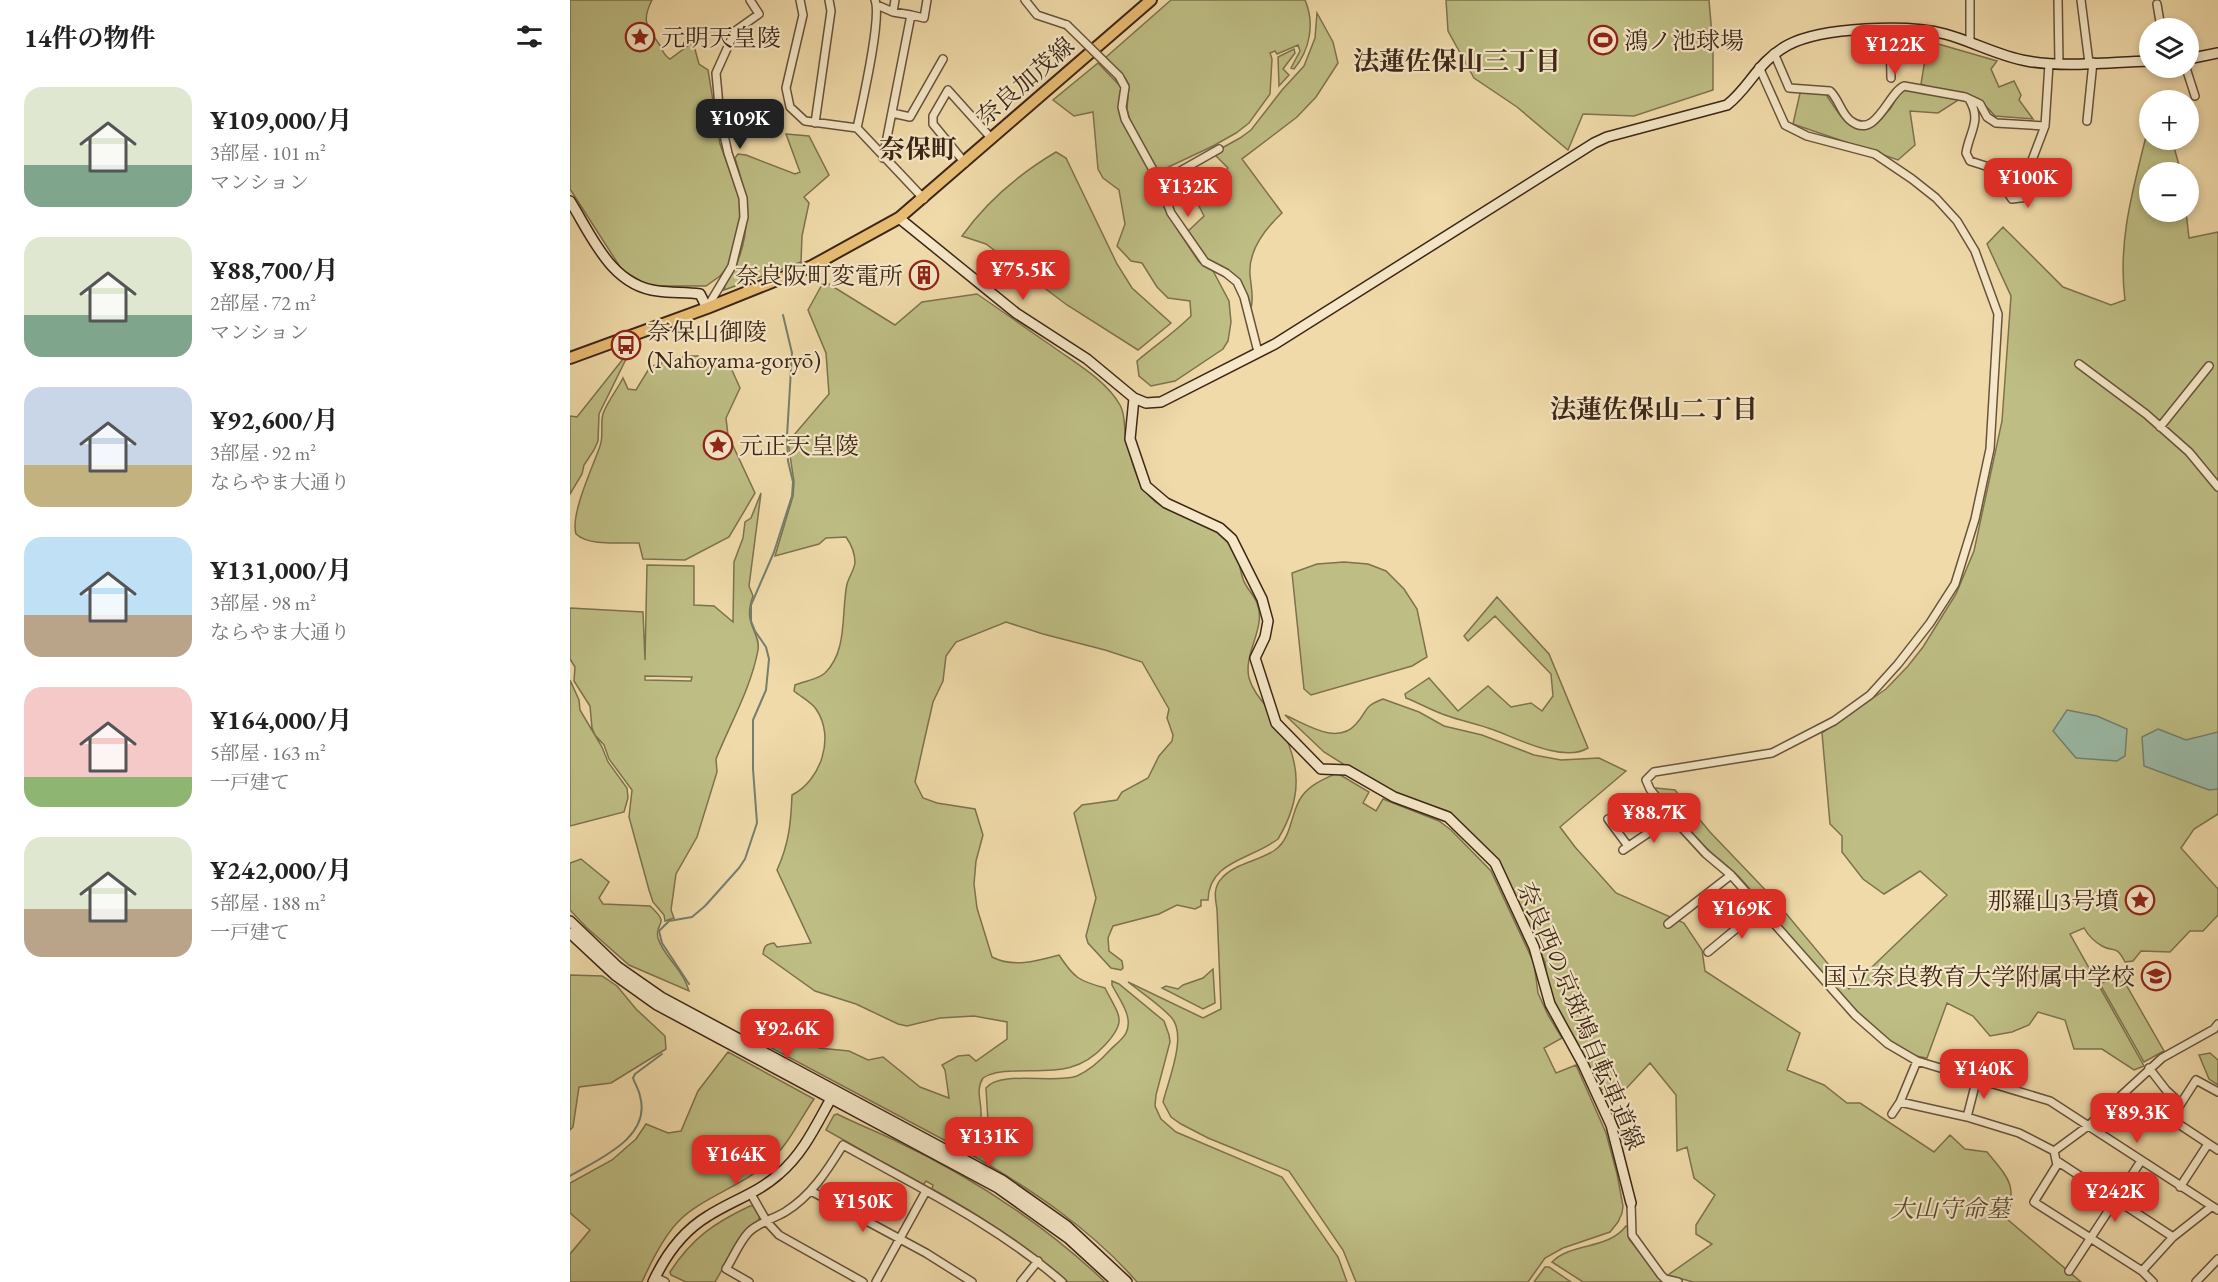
<!DOCTYPE html>
<html lang="ja">
<head>
<meta charset="utf-8">
<style>
	:root { --surface:#fff; --page:#f6f6f6; --text:#222; --muted:#767676; --accent:#d93025 }
	body { margin:0; font-family:"EB Garamond","Noto Serif JP",serif; background:var(--page); color:var(--text); height:100vh; display:flex; flex-direction:column; font-size:22px; white-space:nowrap }
	* { box-sizing:border-box; margin:0 }
	p { font-size:20px; color:var(--muted) }
	.icon { flex:none; width:33px; height:33px; fill:none; stroke:currentColor; stroke-width:2; stroke-linecap:round; stroke-linejoin:round }
	.map { position:relative; flex:1; overflow:hidden }
	.drawer { display:flex; flex-direction:column; background:var(--surface); width:570px }
	.drawer>* { flex:none }
	.buttons { position:absolute; left:1569px; top:18px; display:grid; gap:12px }
	.buttons a { display:grid; place-items:center; width:60px; height:60px; border-radius:50%; background:var(--surface); box-shadow:0 3px 9px #0003; font-size:30px }
	.price { position:absolute; translate:-50% -51px; padding:0 14px; border-radius:12px; background:var(--accent); color:#fff; font-size:20px; line-height:39px; filter:drop-shadow(0 2px 3px #0008) }
	.price::after { content:''; position:absolute; left:50%; top:36px; width:18px; height:14px; margin-left:-9px; background:inherit; clip-path:polygon(0 0,100% 0,50% 100%) }
	.price.on { background:#222; color:#fff }
	ul { padding:0; list-style:none }
	li { display:flex; align-items:center; gap:18px; height:150px; padding:0 24px }
	li span { display:grid; place-items:center; flex:none; width:168px; height:120px; border-radius:18px; color:#555 }
	li>.icon { margin-inline-start:auto }
	span .icon { width:72px; height:72px; fill:#fffc; stroke-width:1 }
	li b { font-size:26px }
	h2 { display:flex; justify-content:space-between; align-items:center; height:72px; padding:0 24px; font-size:26px }
	main { display:flex; flex:1; min-height:0 }
	.map>svg:first-child { display:block }
	.green { fill:#bebe84; stroke:#7d724e; stroke-width:1.5; fill-rule:evenodd }
	.water { fill:#9abba8; stroke:#747f6e; stroke-width:1.5 }
	.lines { fill:none; stroke-linecap:round; stroke-linejoin:round }
	.stream { stroke:#747f6e; stroke-width:2 }
	.street-casing { stroke:#69533c; stroke-width:10 }
	.secondary-casing { stroke:#3c2618; stroke-width:12 }
	.primary-casing { stroke:#3c2618; stroke-width:14 }
	.street { stroke:#f5e7c7; stroke-width:7 }
	.secondary { stroke:#f5e7c7; stroke-width:9 }
	.primary { stroke:#e8bd74; stroke-width:10 }
	.street-bridge-casing { stroke:#69533c; stroke-width:10; stroke-linecap:butt }
	.street-bridge { stroke:#f5e7c7; stroke-width:7 }
	.labels { text-anchor:middle; dominant-baseline:central; stroke-width:4.5; stroke-linejoin:round; paint-order:stroke }
	.poi-label { font-size:24px; fill:#3c2618; stroke:#f5e7c7; text-anchor:start }
	.street-label { font-size:24px; fill:#3c2618; stroke:#f5e7c7 }
	.park-label { font-size:24px; font-style:italic; fill:#5c4c33; stroke:#f5e7c7 }
	.neighbourhood-label { font-size:26px; font-weight:bold; fill:#3c2618; stroke:#f5e7c7 }
</style>
</head>
<body>
<main>
<section class="drawer">
<h2>14件の物件<svg class="icon" aria-label="filters" viewBox="0 0 24 24"><path d="M4 7h16M4 17h16"/><circle cx="9" cy="7" r="2"/><circle cx="15" cy="17" r="2"/></svg></h2>
<ul>
<li><span style="background:linear-gradient(#dfe7d0 65%,#7fa58c 0)"><svg class="icon" aria-label="home" viewBox="0 0 24 24"><path d="M3 11l9-7 9 7M6 9v11h12V9"/></svg></span><div><b>¥109,000/月</b><p>3部屋 · 101 m²</p><p>マンション</p></div></li>
<li><span style="background:linear-gradient(#dfe7d0 65%,#7fa58c 0)"><svg class="icon" aria-label="home" viewBox="0 0 24 24"><path d="M3 11l9-7 9 7M6 9v11h12V9"/></svg></span><div><b>¥88,700/月</b><p>2部屋 · 72 m²</p><p>マンション</p></div></li>
<li><span style="background:linear-gradient(#c9d6e8 65%,#c2b280 0)"><svg class="icon" aria-label="home" viewBox="0 0 24 24"><path d="M3 11l9-7 9 7M6 9v11h12V9"/></svg></span><div><b>¥92,600/月</b><p>3部屋 · 92 m²</p><p>ならやま大通り</p></div></li>
<li><span style="background:linear-gradient(#bfe0f5 65%,#b9a48a 0)"><svg class="icon" aria-label="home" viewBox="0 0 24 24"><path d="M3 11l9-7 9 7M6 9v11h12V9"/></svg></span><div><b>¥131,000/月</b><p>3部屋 · 98 m²</p><p>ならやま大通り</p></div></li>
<li><span style="background:linear-gradient(#f6c9c9 75%,#8fb573 0)"><svg class="icon" aria-label="home" viewBox="0 0 24 24"><path d="M3 11l9-7 9 7M6 9v11h12V9"/></svg></span><div><b>¥164,000/月</b><p>5部屋 · 163 m²</p><p>一戸建て</p></div></li>
<li><span style="background:linear-gradient(#dfe7d0 60%,#b9a48a 0)"><svg class="icon" aria-label="home" viewBox="0 0 24 24"><path d="M3 11l9-7 9 7M6 9v11h12V9"/></svg></span><div><b>¥242,000/月</b><p>5部屋 · 188 m²</p><p>一戸建て</p></div></li>
</ul>
</section>
<div class="map">
<svg width="1648" height="1282" viewBox="0 0 1648 1282">
	<rect width="100%" height="100%" fill="#f0daa9"/>
	<filter id="stains"><feTurbulence type="fractalNoise" baseFrequency=".00333" numOctaves="4"/><feColorMatrix values="0 0 0 0 .2 0 0 0 0 .09 0 0 0 0 .02 0 0 0 .5 -.17"/></filter>
	<radialGradient id="worn" r=".72"><stop offset=".6" stop-color="#630" stop-opacity="0"/><stop offset="1" stop-color="#630" stop-opacity=".3"/></radialGradient>
	<path class="green" d="M0,0H82C71,22 77,26 89,44C93,50 93,55 100,59L123,42L129,64L138,70L150,144L170,198L171,220L159,265L150,276L136,286H84L74,283L52,270L0,189Z
		M601,0H735C745,23 740,50 724,69L721,68L730,51L728,45L707,54L705,51L700,53L702,59L700,94L679,123L666,133L643,146L588,172L560,121L557,109L559,85L555,78L535,58Z
		M876,0H1139L1143,47V90L1064,116L1013,114L998,150L947,107L904,78L878,31Z
		M747,13L763,42L768,63L746,97L727,117L672,159L712,213C695,229 678,251 680,275C681,286 684,298 681,308L670,282L661,273L634,257L616,233L634,216L626,200L658,168L643,153L670,138L681,130L712,90L734,66L745,38Z
		M1358,41L1427,61L1421,69L1429,87L1444,81L1451,95L1449,100L1463,119L1425,116C1397,83 1384,99 1351,84Z
		M724,49L725,53L713,69L719,75L709,86L708,57Z
		M528,63L552,88L549,102L607,229L629,262L642,269L659,301L661,322L658,341L653,349L605,381L581,386L569,376L567,361C586,345 604,333 621,316L620,301L598,298L587,287L572,263L561,261L547,246L555,224L549,190L533,178L528,169L523,112L504,116L483,100Z
		M1334,89L1390,99L1368,113L1340,111L1345,145L1328,160L1223,124L1230,93H1255C1270,115 1282,141 1309,118C1313,115 1317,112 1320,109C1325,102 1327,94 1334,89Z
		M1579,124L1580,140H1602L1611,172H1580V212H1616L1619,238L1648,232V814L1624,829L1611,848L1648,889V915L1633,931H1620L1600,952L1571,951L1563,961L1555,962C1546,944 1544,953 1532,946C1525,942 1518,935 1514,928L1500,934L1574,1066L1564,1070L1532,1049H1504L1495,1020L1468,1012L1459,1025L1442,1032L1420,1036L1403,1016L1377,1003L1357,1058C1303,1055 1209,920 1171,879C1158,865 1141,854 1127,839C1113,823 1100,806 1085,790L1086,788L1105,790L1140,832L1204,899L1279,989L1377,895L1350,871L1314,894L1293,879L1272,852V836L1260,824L1252,733L1316,689L1338,666L1353,647L1386,594L1404,551L1432,421L1441,296L1417,244L1433,227L1493,287L1541,305L1555,300C1547,238 1565,183 1579,124Z
		M216,134L239,136L259,175L234,197L239,203L232,236L231,262L154,290C156,279 164,271 168,260C182,226 176,192 165,158L168,154L176,155L225,174L230,172Z
		M486,152L496,158L547,264L562,288L601,323L568,350L497,305L416,244L392,236C417,201 449,174 486,152Z
		M254,281L325,325L352,302L407,294C432,311 457,329 482,346C505,363 536,380 550,405C555,414 554,422 555,432C559,450 564,476 576,492C595,518 631,515 655,534C668,544 668,564 673,579C676,588 684,595 687,603C697,628 673,652 679,678C684,696 700,708 709,724C732,765 732,799 708,839C680,860 639,861 638,900H631V906L625,909L607,905L589,914L543,926L538,938L539,951L552,961L553,968L551,970L541,968L518,943L516,936L526,898L504,813L512,805L547,800L552,792L578,778L589,756L602,741L603,735L597,718L599,709L572,662L535,650L473,634L436,622L386,642L376,656L373,681L363,702L353,746L345,782L353,798L367,803L405,809L413,835L406,861L404,884L407,908L422,957C443,968 467,961 489,955C504,978 509,981 535,988C549,1016 558,1020 535,1045C508,1075 481,1070 444,1071C433,1071 422,1072 413,1078C405,1090 412,1102 411,1116C410,1127 399,1142 391,1149L179,1036L183,1022L243,1034L249,1048L279,1051L298,1060L313,1057L350,1087L379,1098L375,1070L372,1065L388,1056L399,1055L406,1061L437,1039V1022L404,1016L370,1018L337,1026L328,1024L286,1004L245,991L193,954C194,946 196,944 204,943L207,947L241,943L207,870C219,844 221,822 222,795C250,781 266,738 246,709C241,702 231,697 224,691L225,685C234,681 247,680 255,673C278,651 271,613 277,584C279,577 284,570 285,563C285,553 281,544 276,537L256,538L249,544L205,556L223,496L224,482L218,442L259,394L256,353L238,310Z
		M61,349L29,414L28,441L24,450L14,465L12,474L0,494V416L7,417Z
		M121,356H128L141,366L157,359L170,388L156,418L158,435L185,493L159,537L115,560L73,559L69,543C52,542 20,547 6,534C0,514 23,467 30,446C34,436 30,424 33,414C37,402 47,390 53,378L58,389L66,390L80,367L102,359Z
		M191,493L179,586L183,596C172,625 191,632 188,650C181,688 160,724 146,759L147,772L127,837L106,874L101,910L104,918L95,921L94,915L83,902L79,890L59,817L62,790L39,759L34,745L25,735L22,728L20,706L4,681L5,667L0,659V608L73,612L75,660L77,565L124,566V605L144,606L163,622L164,562L173,538L175,522L181,518ZM75,676L122,677L121,681L75,680Z
		M774,562L798,564L816,571L834,589L847,609L857,657L842,666L741,695L734,689L722,573L747,564Z
		M927,597L979,654L1018,748C994,763 948,739 924,730C908,724 891,721 875,715C861,710 849,703 836,698L835,694L859,678L888,711L918,686L941,707L961,703L972,711L983,696L981,674L925,616L898,641L894,636Z
		M0,680L9,700L10,710L32,747L38,762L57,788L58,798L54,812L0,826Z
		M813,699L849,712L874,726L912,735L964,755L991,760L1029,758L1056,771L990,827L1005,847L1046,893L1114,923L1132,950L1135,971L1230,1033L1217,1070L1254,1085L1277,1103H1290L1364,1152L1380,1135L1395,1149L1417,1152C1439,1179 1447,1184 1437,1219L1511,1282H1123L1098,1275L1142,1244L1126,1234V1225L1145,1195L1124,1178L1117,1147L1107,1151L1106,1095L1080,1063L1052,1093L1046,1088L1029,1090L1007,1043L979,994L975,962L927,860L877,811L826,794L786,772L754,752L715,715C736,724 767,746 786,724C799,710 792,707 813,699Z
		M767,773L799,792L793,803L806,811L813,799L869,821L881,830L921,871L964,963L968,993L978,1015L992,1038L974,1048L986,1073L1006,1065L1036,1133L1047,1174L1053,1206L1052,1213L1048,1222L1040,1232L993,1248L975,1258L958,1282H786L773,1250L719,1171L638,1138L611,1124L601,1117L593,1102C598,1081 618,1035 601,1017C589,1004 572,993 558,982L633,1018L651,1009L647,909C645,898 643,887 652,878C665,863 690,861 705,850C723,837 720,812 732,796C741,784 754,779 767,773Z
		M11,859L39,882L29,898L33,904L80,906C102,926 84,921 88,938C92,952 104,962 111,974C115,979 117,985 119,991L59,965L16,927L0,910V863Z
		M643,969L645,1003L633,1009L592,988L596,986L608,989L613,985L633,978Z
		M1550,974L1594,1051L1574,1062L1530,984Z
		M0,975L32,976L47,986L66,1009L95,1036L96,1049L41,1083L9,1087L3,1127L0,1130Z
		M542,981L549,984L594,1021L599,1035L600,1042L586,1095L585,1106L591,1119L606,1132L712,1177L768,1257L777,1282H567C521,1229 461,1189 400,1154L418,1122L416,1088C430,1070 485,1084 507,1076C520,1070 531,1060 540,1050C545,1045 553,1039 556,1033C564,1017 549,999 542,985Z
		M158,1052L244,1099C229,1121 219,1144 199,1162C173,1186 128,1199 107,1223C92,1239 81,1262 72,1282H0V1254L20,1230L0,1213V1183L42,1160L66,1139L76,1124L98,1133L111,1131L128,1091Z
		M1640,1053L1648,1060V1085L1639,1079L1629,1055Z
		M267,1114C285,1123 303,1130 322,1139C400,1176 472,1222 535,1282H498C456,1245 411,1216 362,1189L363,1185L356,1181L353,1185L256,1130L264,1115Z
		M180,1206H184L190,1216L188,1222L173,1233L145,1282H116L101,1275L100,1272C122,1238 144,1223 180,1206Z
		M1056,1226L1058,1227L1059,1239L1093,1282H1013L982,1262C1002,1242 1038,1250 1056,1226Z
		M975,1267H979L1001,1282H964Z"/>
	<path class="water" d="M1497,710L1527,716L1557,729L1555,756L1547,761L1506,758L1483,731Z
		M1588,729L1616,740L1648,732V789L1639,790L1574,766L1572,737Z"/>
	<g class="lines">
		<path class="stream" d="M119,984L92,943L89,931L99,921L122,917L135,906L169,868L175,859L187,823L183,769V720L196,690L199,659L196,647L185,631L181,621V605L204,552L222,496L223,482L218,461L217,436L222,353L213,315
			M0,1176C28,1159 82,1138 70,1096C69,1090 65,1084 63,1078L65,1074L92,1054"/>
		<g class="street-casing">
			<path id="street" d="M230,0L233,15L216,88L220,107L235,121L287,128
				M305,0C312,18 292,104 287,128L354,199
				M455,0L467,15L497,25
				M1488,0L1489,64
				M1511,0L1519,63
				M1587,4L1591,28
				M307,5L323,12L341,15L313,158
				M323,12L325,0
				M341,15L354,18L357,0
				M1320,29L1321,78
				M1400,43V0
				M1204,53L1219,88L1260,91C1269,99 1271,114 1281,121C1306,140 1318,93 1334,86L1395,97L1410,104L1417,117L1426,123L1475,126
				M1189,67L1215,125L1237,136L1305,154L1342,179L1366,198L1387,221L1405,251L1428,314L1420,449L1405,519L1385,584L1360,623L1328,664L1300,695L1264,721L1202,753L1084,772L1076,780L1080,789L1102,817L1136,854L1161,875L1285,1015L1318,1044L1347,1061L1480,1101L1648,1210
				M1616,68L1625,96
				M549,76L555,87L552,107L555,119L588,179L601,213L635,262L656,273L667,282L674,297L688,352
				M1399,99C1412,121 1400,130 1396,153L1400,161L1422,168L1442,199L1458,197L1459,168L1475,126L1479,64
				M322,113L340,117L373,59
				M1517,121L1523,62
				M245,123L261,11L259,0
				M395,163L363,124V116L378,90L422,139
				M589,183L649,149
				M138,306L162,266L174,217L173,198L158,153L150,117L146,73L165,31L189,14L180,0
				M1509,364L1576,414L1619,452L1648,487
				M1590,427L1639,366
				M1038,819L1058,846
				M1053,850L1102,817
				M1098,924L1161,875
				M1138,952L1190,909
				M1579,1068L1596,1090L1610,1103
				M1648,1092L1626,1080L1601,1119L1648,1150
				M1330,1102L1397,1117L1449,1133L1484,1151
				M1322,1114L1330,1102L1347,1061
				M1397,1117L1407,1078
				M1487,1161L1603,1237
				M1610,1187L1638,1144
				M241,1191L356,1253L402,1282
				M181,1194L197,1222L209,1235L293,1282
				M1061,1203L1062,1235L1091,1275L1095,1279L1108,1282
				M1499,1271L1571,1161
				M1572,1271L1603,1237L1641,1207
				M85,1277L95,1282
				M179,1282L156,1269C163,1258 169,1243 178,1233C187,1223 203,1219 215,1212C241,1196 257,1171 273,1145C348,1187 427,1225 492,1282
				M306,1282L356,1191
				M451,1282L468,1261
				M1583,1282L1572,1271L1464,1202L1487,1165L1484,1151L1518,1126L1592,1058L1644,1029L1648,1024
				M1626,1282L1648,1259"/>
		</g>
		<g class="secondary-casing">
			<path id="secondary" d="M1618,59L1648,53
				M0,201C22,236 41,286 88,291C102,293 116,292 130,294L137,308
				M329,218L446,313L517,359L564,398L576,403L591,402L705,344L1024,143L1037,137L1157,105C1181,86 1187,62 1218,45C1252,27 1338,24 1375,34C1402,41 1428,56 1457,61C1496,68 1540,62 1580,61
				M564,398L560,439L576,486L596,503L650,528L662,539L692,599L698,621L695,637L685,658L706,723L751,769L777,770L824,797L878,817L925,863L964,947L980,1004L1013,1064L1041,1125L1061,1203
				M0,921L48,967L91,997L432,1180L497,1226L557,1282
				M0,933L45,975L87,1005L428,1188L498,1238L546,1282
				M83,1282C95,1256 113,1231 138,1216C161,1201 188,1193 209,1174C234,1153 247,1123 263,1095"/>
		</g>
		<g class="primary-casing">
			<path id="primary" d="M0,358L137,308L242,266L329,218L581,0"/>
		</g>
		<use href="#street" class="street"/>
		<use href="#secondary" class="secondary"/>
		<use href="#primary" class="primary"/>
		<g class="street-bridge-casing">
			<path id="street-bridge" d="M497,25L549,76"/>
		</g>
		<use href="#street-bridge" class="street-bridge"/>
	</g>
	<defs>
		<g id="sight-ring" transform="scale(1.5)"><circle r="9.5" fill="#f5e7c7" stroke="#8f2418" stroke-width="1.5"/><path d="M0-6L1.8-2.2L6-1.7L2.9 1.2L3.7 5.4L0 3.3L-3.7 5.4L-2.9 1.2L-6-1.7L-1.8-2.2Z" fill="#8f2418"/></g>
		<g id="stadium-ring" transform="scale(1.5)"><circle r="9.5" fill="#f5e7c7" stroke="#8f2418" stroke-width="1.5"/><path d="M0-5a6.5 5 0 1 0 0 10a6.5 5 0 1 0 0-10ZM-3.5-1.8h7v3.6h-7Z" fill="#8f2418"/></g>
		<g id="building-ring" transform="scale(1.5)"><circle r="9.5" fill="#f5e7c7" stroke="#8f2418" stroke-width="1.5"/><path d="M-4-6H4V6H1V3H-1V6H-4ZM-2.5-4.3h1.7v1.8h-1.7ZM.8-4.3h1.7v1.8H.8ZM-2.5-1h1.7V.8h-1.7ZM.8-1h1.7V.8H.8Z" fill="#8f2418"/></g>
		<g id="bus-ring" transform="scale(1.5)"><circle r="9.5" fill="#f5e7c7" stroke="#8f2418" stroke-width="1.5"/><path d="M-5-6H5V4H4V6H2V4H-2V6H-4V4H-5ZM-3.5-4V0h7V-4ZM-3.5 1.2v1.5H-2V1.2ZM2 1.2v1.5H3.5V1.2Z" fill="#8f2418"/></g>
		<g id="school-ring" transform="scale(1.5)"><circle r="9.5" fill="#f5e7c7" stroke="#8f2418" stroke-width="1.5"/><path d="M0-5L7-2L0 1L-7-2ZM-4 1L0 2.5L4 1V4Q0 6-4 4Z" fill="#8f2418"/></g>
	</defs>
	<g fill-rule="evenodd">
		<use href="#sight-ring" x="70" y="37"/>
		<use href="#stadium-ring" x="1033" y="40"/>
		<use href="#building-ring" x="354" y="275"/>
		<use href="#bus-ring" x="56" y="345"/>
		<use href="#sight-ring" x="148" y="445"/>
		<use href="#sight-ring" x="1570" y="900"/>
		<use href="#school-ring" x="1586" y="976"/>
	</g>
	<g class="labels">
		<g class="poi-label">
			<text x="91" y="37">元明天皇陵</text>
			<text x="1054" y="40">鴻ノ池球場</text>
			<text x="333" y="275" text-anchor="end">奈良阪町変電所</text>
			<text x="77" y="331">奈保山御陵<tspan x="77" dy="28">(Nahoyama-goryō)</tspan></text>
			<text x="169" y="445">元正天皇陵</text>
			<text x="1549" y="900" text-anchor="end">那羅山3号墳</text>
			<text x="1565" y="976" text-anchor="end">国立奈良教育大学附属中学校</text>
		</g>
		<g class="street-label">
			<text transform="translate(455 81) rotate(-41)">奈良加茂線</text>
			<text transform="translate(1011 1016) rotate(67)">奈良西の京斑鳩自転車道線</text>
		</g>
		<g class="park-label">
			<text x="1380" y="1208">大山守命墓</text>
		</g>
		<g class="neighbourhood-label">
			<text x="887" y="61">法蓮佐保山三丁目</text>
			<text x="348" y="149">奈保町</text>
			<text x="1084" y="409">法蓮佐保山二丁目</text>
		</g>
	</g>
	<rect width="100%" height="100%" filter="url(#stains)"/>
	<rect width="100%" height="100%" fill="url(#worn)"/>
</svg>
<div class="buttons">
<a><svg class="icon" aria-label="layers" viewBox="0 0 24 24"><path d="M12 4l9 5-9 5-9-5zM3 14l9 5 9-5"/></svg></a>
<a>+</a>
<a>−</a>
</div>
<b class="price" style="left:1325px;top:76px">¥122K</b>
<b class="price on" style="left:170px;top:150px">¥109K</b>
<b class="price" style="left:1458px;top:209px">¥100K</b>
<b class="price" style="left:618px;top:218px">¥132K</b>
<b class="price" style="left:453px;top:301px">¥75.5K</b>
<b class="price" style="left:1084px;top:844px">¥88.7K</b>
<b class="price" style="left:1172px;top:940px">¥169K</b>
<b class="price" style="left:217px;top:1060px">¥92.6K</b>
<b class="price" style="left:1414px;top:1100px">¥140K</b>
<b class="price" style="left:1567px;top:1144px">¥89.3K</b>
<b class="price" style="left:419px;top:1168px">¥131K</b>
<b class="price" style="left:166px;top:1186px">¥164K</b>
<b class="price" style="left:1545px;top:1223px">¥242K</b>
<b class="price" style="left:293px;top:1233px">¥150K</b>
</div>
</main>
</body>
</html>
